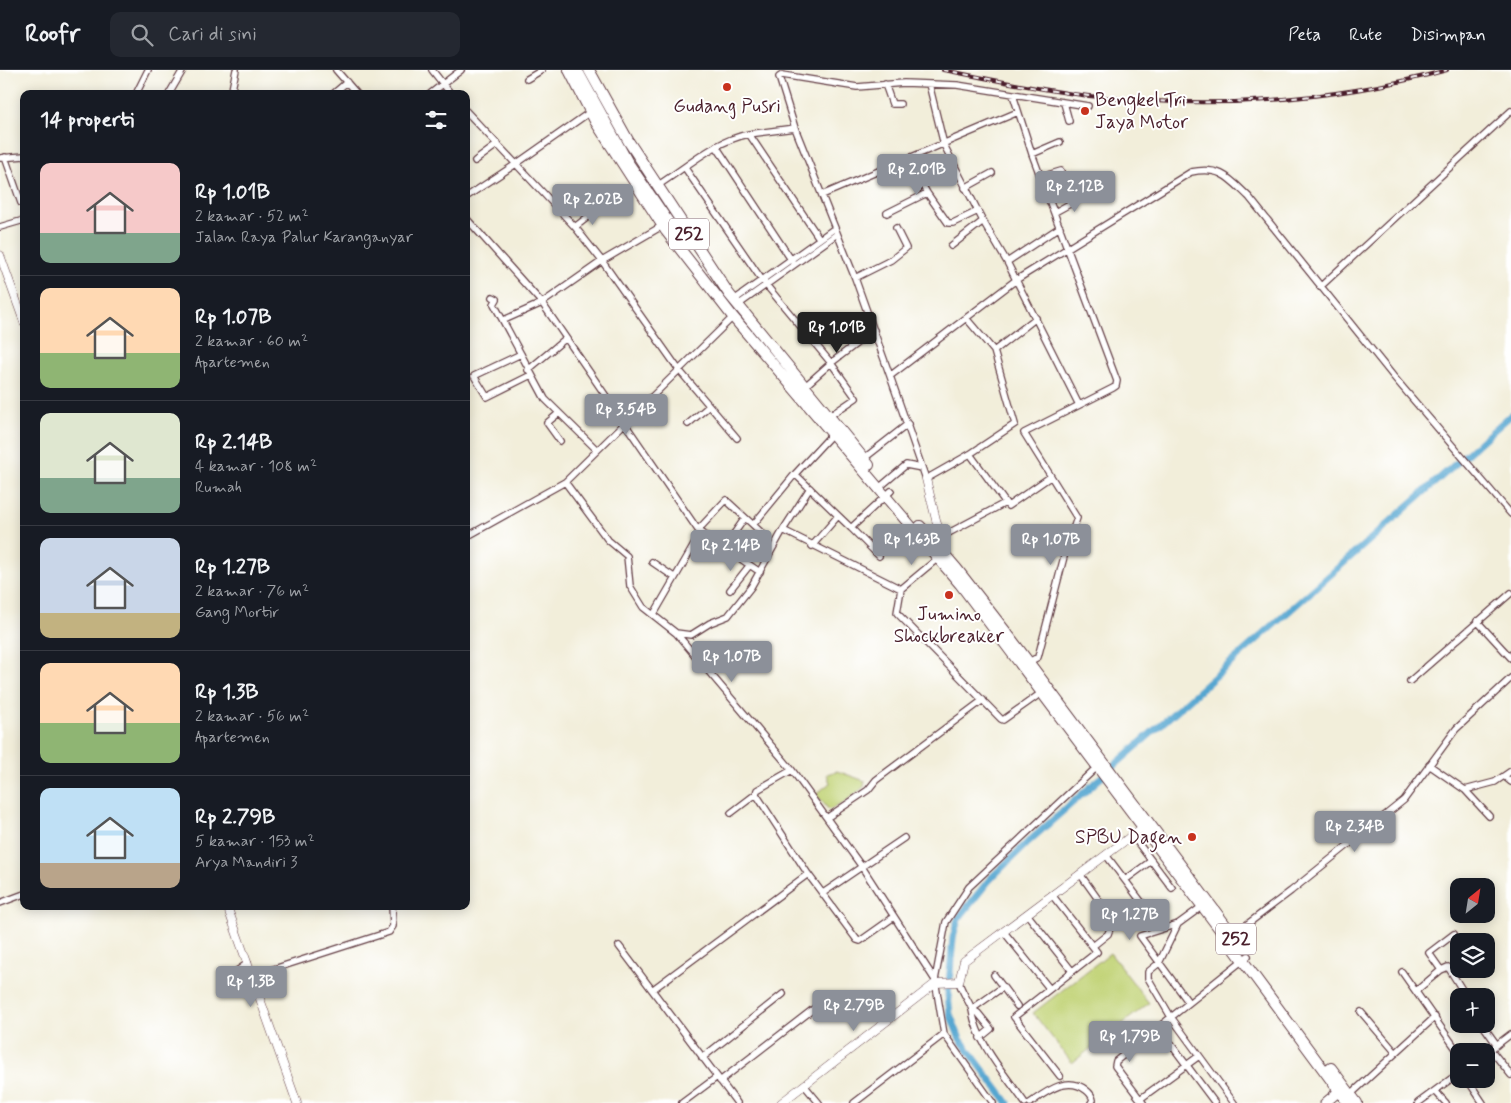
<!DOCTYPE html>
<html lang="id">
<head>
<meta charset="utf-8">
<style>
	:root { --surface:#171b24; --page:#242831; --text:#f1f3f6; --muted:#9ea1a6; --line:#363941; --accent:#8c9099 }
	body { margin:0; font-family:Mynerve,sans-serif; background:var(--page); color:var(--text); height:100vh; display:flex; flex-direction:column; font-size:19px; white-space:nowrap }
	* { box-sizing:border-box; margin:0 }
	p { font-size:16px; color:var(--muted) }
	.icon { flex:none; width:28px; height:28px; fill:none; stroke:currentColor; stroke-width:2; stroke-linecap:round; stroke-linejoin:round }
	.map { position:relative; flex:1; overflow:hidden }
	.details { position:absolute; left:20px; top:20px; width:450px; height:820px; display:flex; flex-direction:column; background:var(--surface); border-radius:10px; box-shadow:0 2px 12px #0003 }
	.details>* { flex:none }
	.needle { width:32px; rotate:30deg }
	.controls { position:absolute; left:1450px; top:808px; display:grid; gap:10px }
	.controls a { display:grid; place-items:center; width:45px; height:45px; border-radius:10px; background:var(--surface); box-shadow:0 2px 12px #0003; font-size:25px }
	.price { position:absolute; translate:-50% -42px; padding:0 11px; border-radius:5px; background:var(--accent); color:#fff; font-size:16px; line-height:32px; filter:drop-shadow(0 1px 2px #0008) }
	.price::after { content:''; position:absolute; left:50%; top:30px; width:15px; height:11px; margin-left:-8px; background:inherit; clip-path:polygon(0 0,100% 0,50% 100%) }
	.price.current { background:#222; color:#fff }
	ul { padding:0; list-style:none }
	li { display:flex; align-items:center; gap:15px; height:125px; padding:0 20px }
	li+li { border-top:1px solid var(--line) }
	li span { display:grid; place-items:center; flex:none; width:140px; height:100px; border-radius:10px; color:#555 }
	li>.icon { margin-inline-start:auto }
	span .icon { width:60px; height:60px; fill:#fffc; stroke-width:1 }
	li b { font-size:21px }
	h2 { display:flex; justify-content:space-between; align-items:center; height:60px; padding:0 20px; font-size:21px }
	header { display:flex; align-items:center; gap:30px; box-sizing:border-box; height:70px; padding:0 25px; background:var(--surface); border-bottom:1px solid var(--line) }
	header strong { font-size:24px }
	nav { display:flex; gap:28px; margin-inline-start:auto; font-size:18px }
	.search { width:350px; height:45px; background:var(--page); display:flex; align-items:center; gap:12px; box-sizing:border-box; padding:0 18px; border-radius:10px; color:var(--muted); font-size:19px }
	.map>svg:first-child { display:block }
	.green { fill:#c1d376; stroke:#867950 }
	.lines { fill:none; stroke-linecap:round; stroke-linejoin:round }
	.canal { stroke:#55a6d0; stroke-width:7 }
	.minor-casing { stroke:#633e45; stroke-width:8 }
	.tertiary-casing { stroke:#633e45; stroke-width:9 }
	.secondary-casing { stroke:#633e45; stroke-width:11 }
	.primary-casing { stroke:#633e45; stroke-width:12 }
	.minor { stroke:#fff; stroke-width:5.5 }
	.tertiary { stroke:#fff; stroke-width:8 }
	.secondary { stroke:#fff; stroke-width:9 }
	.primary { stroke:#fff; stroke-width:10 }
	.rail-casing { stroke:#4a1f2b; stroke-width:4 }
	.rail { stroke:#fff; stroke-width:2; stroke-dasharray:5.5; stroke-linecap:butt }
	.poi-dot { fill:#c8321e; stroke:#fff; stroke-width:2 }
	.labels { text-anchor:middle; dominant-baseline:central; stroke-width:4; stroke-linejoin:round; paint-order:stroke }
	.shield { fill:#fff; stroke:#80626b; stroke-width:1 }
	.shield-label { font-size:18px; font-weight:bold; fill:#4a1f2b }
	.poi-label { font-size:19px; fill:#4a1f2b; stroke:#fff }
</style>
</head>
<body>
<header>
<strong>Roofr</strong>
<div class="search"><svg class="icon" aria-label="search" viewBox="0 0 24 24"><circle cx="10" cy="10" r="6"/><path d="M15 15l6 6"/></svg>Cari di sini</div>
<nav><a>Peta</a><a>Rute</a><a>Disimpan</a></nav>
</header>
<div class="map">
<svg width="1511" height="1033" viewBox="0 0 1511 1033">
	<rect width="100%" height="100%" fill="#fff"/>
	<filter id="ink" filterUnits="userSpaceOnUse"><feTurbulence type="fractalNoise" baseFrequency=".02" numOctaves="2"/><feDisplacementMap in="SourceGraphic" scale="10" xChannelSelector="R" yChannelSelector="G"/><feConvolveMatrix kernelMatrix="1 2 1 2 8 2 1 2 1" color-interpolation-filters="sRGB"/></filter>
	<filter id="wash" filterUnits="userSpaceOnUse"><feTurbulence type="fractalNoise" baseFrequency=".0096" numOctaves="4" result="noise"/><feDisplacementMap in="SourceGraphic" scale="20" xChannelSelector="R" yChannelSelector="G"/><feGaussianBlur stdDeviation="1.12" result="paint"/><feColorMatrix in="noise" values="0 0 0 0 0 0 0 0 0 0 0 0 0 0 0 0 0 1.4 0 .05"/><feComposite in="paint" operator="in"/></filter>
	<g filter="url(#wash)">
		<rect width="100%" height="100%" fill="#f2eeda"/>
		<path class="green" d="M837,701L865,711L864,717L842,734L829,740L816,724L830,713L827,704Z
			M1110,883L1149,933L1072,993L1033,943Z"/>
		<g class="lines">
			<path class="canal" d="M1008,1033L960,969L950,944L948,925L953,868L958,849L990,809L1028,772L1511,345"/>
		</g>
	</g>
	<g filter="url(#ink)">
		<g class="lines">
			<g class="minor-casing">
				<path id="minor" d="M336,0L357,24
					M432,0L451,24
					M527,9L542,0
					M885,14L892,34H900
					M929,14L944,75L983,151L1007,192L1079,335
					M136,24L148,0
					M169,24L183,0
					M231,24L236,0
					M333,24L347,12
					M430,24L461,0
					M1013,25L1032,84L1117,311L1116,316L1113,318L1024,363L1077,448L1066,479L1038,587L1027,593
					M1064,33L1069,51
					M466,41L516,94L466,127
					M590,42L516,94L575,157L602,191L679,300L737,368
					M749,64L795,58
					M716,76L794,194
					M1032,84L1060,72
					M5,87L21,133
					M0,88L24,86
					M908,90L927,123L948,153H953L978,141
					M475,91L498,74
					M685,98L762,210L831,293L856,328L828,347
					M1041,107L1061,101
					M657,116C687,97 714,71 749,64L819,168
					M965,118L992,103
					M822,125L1018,42
					M1055,142L1086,125
					M887,143L927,123
					M466,148L542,233L698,460L760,502
					M0,157L24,150
					M575,157L598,139
					M951,176L983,151
					M1007,192L1060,157
					M855,208L891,190L906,178L896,158
					M1320,217L1511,41
					M493,227L497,229L494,234L545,329L597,380
					M734,230L835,158
					M738,235L837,164
					M966,248L994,281L1015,354L970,384L926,409L890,306L1016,210L1191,102C1221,96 1229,108 1249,127L1393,306L1511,444
					M504,250L542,233L602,191L662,156
					M994,281L1036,248
					M521,284L474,306L487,327L531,305
					M528,300L565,269
					M890,306L855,208L795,58L779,7L782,5L857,17L904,13L957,15L1088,36
					M804,317L831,293L874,260
					M559,343L547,353L560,371
					M688,354L709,336
					M970,384L1008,436L1050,407
					M862,390L908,354
					M795,404L851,458L891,421
					M565,412L608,470L627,486L630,516L643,537L676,563L792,700
					M880,417L906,395L922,398
					M753,455L795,404L834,362
					M851,458L879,486
					M698,460L726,430L763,464
					M783,460L810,418
					M466,467L565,412L733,247
					M941,467L1005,433
					M812,476L838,446
					M723,479L745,448
					M937,489L901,519L897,543L1001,649L1003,650L1044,621
					M652,492L674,507
					M730,520L749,496
					M654,544L701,463
					M1477,551L1511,588
					M676,563L691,565L710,553L728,546L751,517L783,460L901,519
					M1410,611L1511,523
					M1429,695L1465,720L1495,712L1511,701
					M1505,707L1511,712
					M1465,720L1489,746
					M731,743L756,724
					M828,747L868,720L876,710L983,630
					M1132,765L1172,818
					M1106,785L1146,838
					M1080,804L1113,850L1108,864L1093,876
					M1125,810L1151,791
					M823,823L904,768
					M1052,825L1097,882L1014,947L1060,1006
					M0,833L24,824
					M1027,844L1072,901
					M894,847L860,871L857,870L808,804L756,724L757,720L792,700L862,797L935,910L944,964L993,1033
					M1178,854L1159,893L1148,902V908L1171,947L1234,1033
					M1004,862L1049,918
					M1233,865L1291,821L1404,730L1456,659L1511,608
					M619,876L737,1033
					M1441,900L1448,897L1466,926
					M1402,902L1459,983
					M994,905L1017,936
					M252,906L389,862L393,856L392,836
					M227,908L248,893
					M935,910L946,852L969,817L1097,697
					M959,912C961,921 971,934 972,940C978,976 1005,1004 1025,1033
					M652,920L808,804
					M1416,921L1441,900L1429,883L1454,864
					M1189,933L1140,866L1178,854L1204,835
					M1361,942L1396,983
					M1482,954L1497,975
					M1158,957L1215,1033
					M980,968L991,959L978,943L972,939L1003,917
					M1491,980L1511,1005
					M1486,983L1511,964
					M702,988L783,924
					M1467,1009L1483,1033
					M720,1011L829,927
					M804,1015L819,1033
					M1435,1021L1446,1033
					M1350,1025L1435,947
					M1140,1029L1199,986
					M682,1033L717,1007
					M854,1033L944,964
					M1030,1033C1046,1022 1067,1005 1086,1020C1090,1023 1092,1025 1093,1030L1091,1033
					M1143,1033L1115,996L1116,991L1248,886
					M1418,1033L1459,1003"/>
			</g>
			<g class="tertiary-casing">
				<path id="tertiary" d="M0,185L24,252
					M926,409L941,470L940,483
					M227,836L297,1033
					M781,1033L936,913L959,912L964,891L1146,755"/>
			</g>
			<g class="secondary-casing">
				<path id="secondary" d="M1325,1033L1344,1017"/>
			</g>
			<g class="primary-casing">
				<path id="primary" d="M569,0L595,51L666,161L733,247L960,514L1227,869L1348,1033
					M577,0L627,91L682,172
					M589,0L629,72L729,224L869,395
					M920,456L957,499L1006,562L1230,861
					M1331,998L1357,1033"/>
			</g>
			<use href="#minor" class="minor"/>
			<use href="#tertiary" class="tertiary"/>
			<use href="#secondary" class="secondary"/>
			<use href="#primary" class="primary"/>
			<g class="rail-casing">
				<path id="rail" d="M943,0C991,9 1040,20 1089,26C1209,39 1331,32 1447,0"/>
			</g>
			<use href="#rail" class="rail"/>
		</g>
	</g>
	<g class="poi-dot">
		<circle cx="727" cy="17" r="5"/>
		<circle cx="1085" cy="41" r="5"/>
		<circle cx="949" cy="525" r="5"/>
		<circle cx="1192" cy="767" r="5"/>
	</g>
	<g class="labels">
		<g class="shield">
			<rect x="669" y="148.5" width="40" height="31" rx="4"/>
			<rect x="1216" y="853.5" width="40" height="31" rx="4"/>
		</g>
		<g class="shield-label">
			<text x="689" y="164">252</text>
			<text x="1236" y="869">252</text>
		</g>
		<g class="poi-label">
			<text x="1095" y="30" text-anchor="start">Bengkel Tri<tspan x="1095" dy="22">Jaya Motor</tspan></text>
			<text x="727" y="36">Gudang Pusri</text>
			<text x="949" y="544">Jumino<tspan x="949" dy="22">Shockbreaker</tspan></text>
			<text x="1182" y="767" text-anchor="end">SPBU Dagen</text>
		</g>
	</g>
</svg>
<div class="controls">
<a><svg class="needle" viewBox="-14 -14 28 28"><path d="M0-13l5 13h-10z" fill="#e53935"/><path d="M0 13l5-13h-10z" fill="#9ea1a6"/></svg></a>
<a><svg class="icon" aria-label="layers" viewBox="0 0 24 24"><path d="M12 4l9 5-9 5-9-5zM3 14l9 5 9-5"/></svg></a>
<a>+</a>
<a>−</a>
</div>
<b class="price" style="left:917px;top:126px">Rp 2.01B</b>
<b class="price" style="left:1075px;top:143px">Rp 2.12B</b>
<b class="price" style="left:593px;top:156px">Rp 2.02B</b>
<b class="price current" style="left:837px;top:284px">Rp 1.01B</b>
<b class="price" style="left:626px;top:366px">Rp 3.54B</b>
<b class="price" style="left:912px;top:496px">Rp 1.63B</b>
<b class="price" style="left:1051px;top:496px">Rp 1.07B</b>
<b class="price" style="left:731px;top:502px">Rp 2.14B</b>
<b class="price" style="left:732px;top:613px">Rp 1.07B</b>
<b class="price" style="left:1355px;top:783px">Rp 2.34B</b>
<b class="price" style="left:1130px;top:871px">Rp 1.27B</b>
<b class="price" style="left:251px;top:938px">Rp 1.3B</b>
<b class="price" style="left:854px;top:962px">Rp 2.79B</b>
<b class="price" style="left:1130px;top:993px">Rp 1.79B</b>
<section class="details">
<h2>14 properti<svg class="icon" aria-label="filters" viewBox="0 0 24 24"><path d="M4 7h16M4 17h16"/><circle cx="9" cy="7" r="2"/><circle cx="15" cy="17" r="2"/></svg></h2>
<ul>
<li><span style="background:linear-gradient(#f6c9c9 70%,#7fa58c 0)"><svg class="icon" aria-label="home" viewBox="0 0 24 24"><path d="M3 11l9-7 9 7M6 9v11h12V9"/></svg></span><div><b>Rp 1.01B</b><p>2 kamar · 52 m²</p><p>Jalan Raya Palur Karanganyar</p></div></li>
<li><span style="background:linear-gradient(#ffd9b3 65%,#8fb573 0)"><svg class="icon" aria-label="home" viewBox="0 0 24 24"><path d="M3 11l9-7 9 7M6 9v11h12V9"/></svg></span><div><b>Rp 1.07B</b><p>2 kamar · 60 m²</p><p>Apartemen</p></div></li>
<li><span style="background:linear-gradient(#dfe7d0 65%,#7fa58c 0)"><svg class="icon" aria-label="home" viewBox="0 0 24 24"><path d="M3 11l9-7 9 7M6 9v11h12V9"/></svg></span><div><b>Rp 2.14B</b><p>4 kamar · 108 m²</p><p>Rumah</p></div></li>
<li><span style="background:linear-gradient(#c9d6e8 75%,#c2b280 0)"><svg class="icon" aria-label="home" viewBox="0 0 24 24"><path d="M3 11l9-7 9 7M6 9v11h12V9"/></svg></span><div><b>Rp 1.27B</b><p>2 kamar · 76 m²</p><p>Gang Mortir</p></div></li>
<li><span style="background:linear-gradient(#ffd9b3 60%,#8fb573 0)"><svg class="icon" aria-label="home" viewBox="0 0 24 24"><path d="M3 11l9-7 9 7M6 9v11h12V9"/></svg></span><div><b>Rp 1.3B</b><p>2 kamar · 56 m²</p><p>Apartemen</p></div></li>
<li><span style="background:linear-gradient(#bfe0f5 75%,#b9a48a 0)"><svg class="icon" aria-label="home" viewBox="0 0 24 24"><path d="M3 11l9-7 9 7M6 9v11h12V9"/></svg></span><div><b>Rp 2.79B</b><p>5 kamar · 153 m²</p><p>Arya Mandiri 3</p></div></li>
</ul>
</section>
</div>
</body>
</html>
